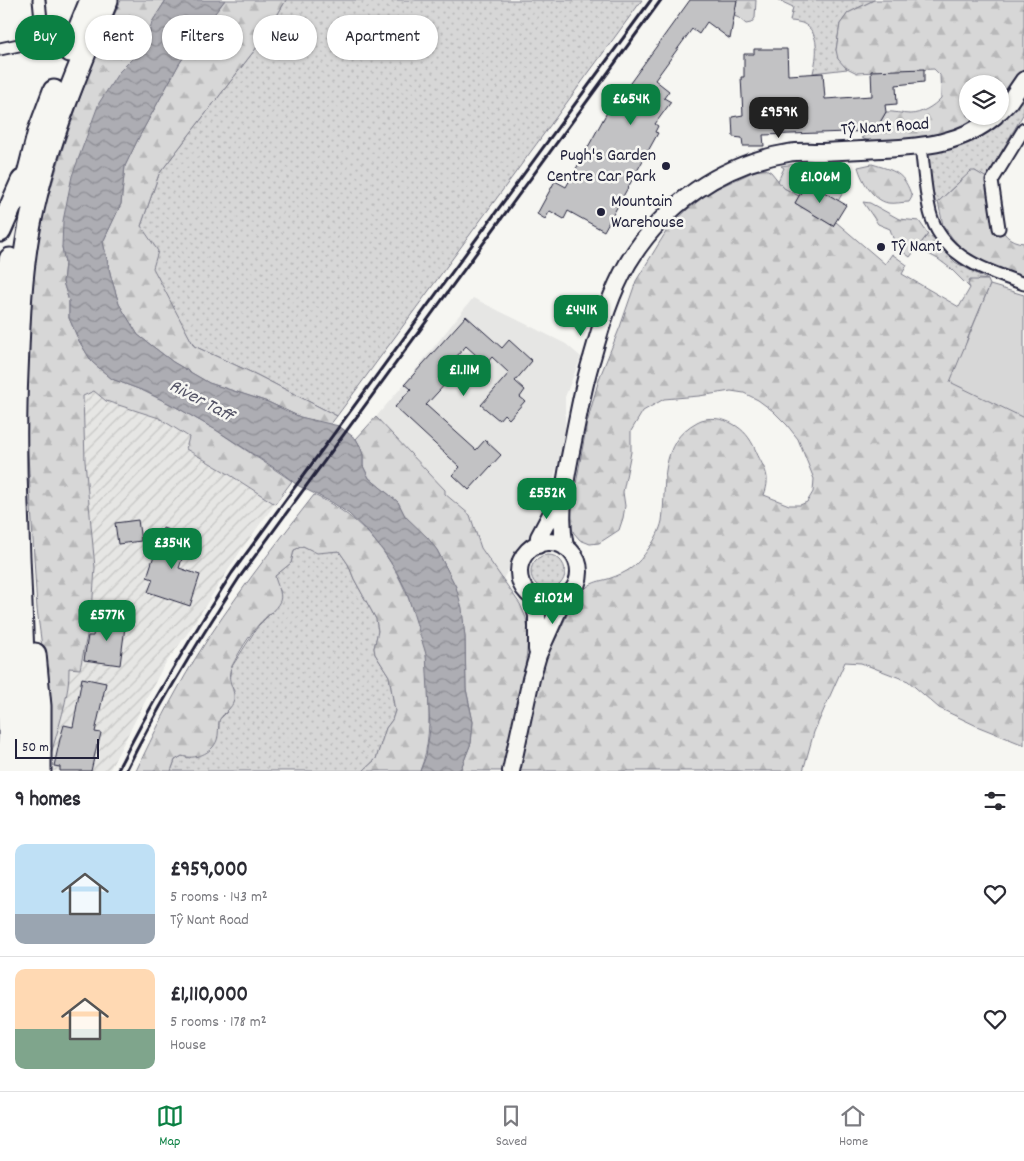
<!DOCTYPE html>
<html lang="en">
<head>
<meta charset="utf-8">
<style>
	:root { --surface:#fff; --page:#f2f2f3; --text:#2b2b33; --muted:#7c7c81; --line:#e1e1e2; --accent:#0b8043 }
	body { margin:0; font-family:Dekko,sans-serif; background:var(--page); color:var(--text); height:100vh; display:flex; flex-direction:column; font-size:19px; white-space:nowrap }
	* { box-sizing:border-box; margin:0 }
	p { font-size:16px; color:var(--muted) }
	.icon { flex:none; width:28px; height:28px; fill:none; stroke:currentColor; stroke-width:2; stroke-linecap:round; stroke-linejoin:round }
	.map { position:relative; height:771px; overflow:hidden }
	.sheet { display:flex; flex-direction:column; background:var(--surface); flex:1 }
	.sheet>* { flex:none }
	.hud { position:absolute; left:15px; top:15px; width:500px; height:45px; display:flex; gap:10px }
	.controls { position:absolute; left:959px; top:75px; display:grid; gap:10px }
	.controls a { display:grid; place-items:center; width:50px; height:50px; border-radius:50%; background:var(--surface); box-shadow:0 1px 4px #0004; font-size:25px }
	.scale { position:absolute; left:15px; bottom:12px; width:84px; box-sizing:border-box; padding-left:5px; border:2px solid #22223b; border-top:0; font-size:14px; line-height:18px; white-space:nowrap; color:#22223b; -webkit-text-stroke:4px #f6f6f2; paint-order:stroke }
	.price { position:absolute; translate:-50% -42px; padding:0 11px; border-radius:10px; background:var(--accent); color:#fff; font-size:16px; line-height:32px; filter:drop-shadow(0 1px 2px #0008) }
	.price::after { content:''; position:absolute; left:50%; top:30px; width:15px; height:11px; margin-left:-8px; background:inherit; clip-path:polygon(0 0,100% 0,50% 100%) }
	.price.selected { background:#222; color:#fff }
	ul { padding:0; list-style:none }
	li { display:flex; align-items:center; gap:15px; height:125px; padding:0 15px }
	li+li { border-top:1px solid var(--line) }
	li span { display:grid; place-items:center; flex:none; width:140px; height:100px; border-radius:10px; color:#555 }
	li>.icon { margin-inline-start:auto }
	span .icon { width:60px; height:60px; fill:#fffc; stroke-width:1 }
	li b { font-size:21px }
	h2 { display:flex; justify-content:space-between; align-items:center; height:60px; padding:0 15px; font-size:21px }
	.tag { padding:0 18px; border-radius:22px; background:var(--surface); box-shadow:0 1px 4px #0004; font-size:18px; line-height:45px }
	.tag.selected { background:var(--accent); color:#fff }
	.dock { display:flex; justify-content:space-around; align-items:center; height:70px; border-top:1px solid var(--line); background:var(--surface); font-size:14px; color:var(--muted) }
	.dock a { display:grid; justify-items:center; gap:2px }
	.dock .selected { color:var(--accent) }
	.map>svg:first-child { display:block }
	.built { fill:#e6e6e4 }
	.industrial { fill:url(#industrial-furrows) }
	.grass { fill:url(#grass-dots); stroke:#7c7c89 }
	.forest { fill:url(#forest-firs); stroke:#7c7c89 }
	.garden { fill:#d7d7d7; stroke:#7c7c89 }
	.water { fill:url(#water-waves); stroke:#757583 }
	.building { fill:#c2c2c4; stroke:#22223b }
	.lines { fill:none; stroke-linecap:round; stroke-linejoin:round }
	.street-casing { stroke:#22223b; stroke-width:15 }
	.secondary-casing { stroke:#22223b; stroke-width:20 }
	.highway-casing { stroke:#22223b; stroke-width:25 }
	.street { stroke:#f6f6f2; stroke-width:11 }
	.secondary { stroke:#f6f6f2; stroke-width:16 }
	.highway { stroke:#f6f6f2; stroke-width:21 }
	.rail { stroke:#22223b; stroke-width:3 }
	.poi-dot { fill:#22223b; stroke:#f6f6f2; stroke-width:2 }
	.labels { text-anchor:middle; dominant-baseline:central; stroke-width:5; stroke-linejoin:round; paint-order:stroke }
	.street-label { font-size:18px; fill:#22223b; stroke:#f6f6f2 }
	.poi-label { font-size:18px; fill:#22223b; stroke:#f6f6f2; text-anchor:start }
	.water-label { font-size:19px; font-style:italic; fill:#535365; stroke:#f6f6f2 }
</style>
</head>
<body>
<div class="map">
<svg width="1024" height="771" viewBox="0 0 1024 771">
	<defs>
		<pattern id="industrial-furrows" width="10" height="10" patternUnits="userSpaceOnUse" patternTransform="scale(1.25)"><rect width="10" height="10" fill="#e6e6e4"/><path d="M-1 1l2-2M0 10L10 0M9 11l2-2" fill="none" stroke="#c5c5c4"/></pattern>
		<pattern id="grass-dots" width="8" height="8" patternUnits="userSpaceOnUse" patternTransform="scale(1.25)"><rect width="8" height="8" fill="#d7d7d7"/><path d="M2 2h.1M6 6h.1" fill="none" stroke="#b8b8b9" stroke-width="1.8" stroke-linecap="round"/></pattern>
		<pattern id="forest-firs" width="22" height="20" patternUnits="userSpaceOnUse" patternTransform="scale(1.25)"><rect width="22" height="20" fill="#d7d7d7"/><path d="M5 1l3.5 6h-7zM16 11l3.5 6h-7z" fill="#b8b8b9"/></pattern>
		<pattern id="water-waves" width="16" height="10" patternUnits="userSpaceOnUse" patternTransform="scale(1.25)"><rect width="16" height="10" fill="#adadb3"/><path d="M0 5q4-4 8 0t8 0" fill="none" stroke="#8c8c93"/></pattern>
	</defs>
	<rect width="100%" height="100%" fill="#f6f6f2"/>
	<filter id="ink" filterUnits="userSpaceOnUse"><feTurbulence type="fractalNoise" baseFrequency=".02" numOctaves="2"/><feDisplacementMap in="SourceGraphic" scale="10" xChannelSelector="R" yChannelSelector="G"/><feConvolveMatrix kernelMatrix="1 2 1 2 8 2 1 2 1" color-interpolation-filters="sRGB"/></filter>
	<g filter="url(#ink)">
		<path class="built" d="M473,298L566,344L581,357L565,397V431L562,450L548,497L534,534L516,556L503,579L481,548L470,515L445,494V490L376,417L405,383Z"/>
		<path class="industrial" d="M94,391L107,401L159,418L189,437L186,449L227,473L275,504L241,550L187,634L163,667L109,771H50V758L69,678V667L80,668L92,611L95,568L85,461L83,396Z"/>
		<path class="grass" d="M286,0H642L337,416L257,375L194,346L152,268L141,226L159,174L264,38Z
			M778,0H874L848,13L840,24L836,50L847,69L813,73C817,57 821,31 802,23C798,22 794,21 790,21L793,7Z
			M1024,80V113L986,178L975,171C956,181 946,197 929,209L921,147L963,137Z
			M928,234L955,262L988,280L979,279L970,288L950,268L938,259L917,248Z
			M303,546L317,552L339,551L348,564L354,579L376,619L378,631L374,648L375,654L389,676L395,711L392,720L386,728L376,759L363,771H171L175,760L182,756L190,758L219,729V720L227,712L234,691L229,681L231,668L258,626L273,611L281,592L276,583L275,576L291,563L294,550Z
			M531 572a17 17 0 1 1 34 0a17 17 0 1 1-34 0Z"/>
		<path class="forest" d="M121,0H166L152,22L148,38L139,52L119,72L62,247L65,263L63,282L69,301V318L79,341L92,362L112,379L144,391L176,407L216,430L292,481L275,504L227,473L186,449L189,437L159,418L106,401L94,391L83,396L85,461L95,568L92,611L80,669L69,668C70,696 57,731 50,758L48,692L37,609L24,386L27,323L36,237L65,141L91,66Z
			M225,0H286L264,38L159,174L141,226L158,251L153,268L194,346L257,375L337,416L330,425L300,417L268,402L209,383L173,362L138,335L119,304L111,277L103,242L121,204L125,166L139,137L179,64L199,34Z
			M737,0H756L755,18L751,23L746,24L739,18L734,16Z
			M874,0H1024V69L1000,103V84H968V116H986L944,134L926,136L894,145H880L861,138L875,131L886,112C894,111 901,114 910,114C921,114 934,106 941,98L940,75L934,69L857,73L845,67L838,59L836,50L840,24L848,13Z
			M872,164C895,171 904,172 912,197L909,202C903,202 894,204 888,203C873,200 862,181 858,167Z
			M766,169L771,172L784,188L799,196L795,203L833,226L836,222L885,264L892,254L907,265L902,274L959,307L970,288L968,284L970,280H988L990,285L967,340L965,349L1024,412V745L979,727L939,708L908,681L861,663L845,662L814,732L803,771H460L471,743L473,722L466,689L465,637L456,587L437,550L405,516L398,502L369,478L363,466V455L360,446L356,439L376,417L445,490V494L470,515L481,548L520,604L526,618L528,630L527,652L524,676C534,666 545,658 552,646C564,625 569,603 587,587C593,582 600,581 608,579C629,572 637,566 649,548C655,540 660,530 662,521C667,484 658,443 697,422C707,416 723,418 733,424C744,430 750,438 755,449C763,468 772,474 764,495L789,505H800L807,502L813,492L814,479L798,439L787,425L773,411L758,400L744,393L731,391L699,396L664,399L643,411L631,431V452L623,492L625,506L623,518L619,530L599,543L590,544L580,540L574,533L569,523L587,423L599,379L620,327L636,281L669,227L688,209L711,191L755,171Z
			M971,171H975L992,181C996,205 993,241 1024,243V284L960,256L956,243L943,225L938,202Z
			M863,202L870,203L899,219L919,221L928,234L910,257L896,247L890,229L878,224Z
			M314,495C366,519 394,558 413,610C418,624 423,639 426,654C428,668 428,682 429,696C429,722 430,746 420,771H363L376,759L386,728L392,720L395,711L389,676L375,654L374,648L378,631L376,619L354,579L348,564L339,551L317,553L303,546L294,550L291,563L275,576C276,584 283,593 280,601C276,610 265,617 259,624C249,636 239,652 232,666C224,681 238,690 233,703C230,710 221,715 219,721C218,727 219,734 217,740C212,754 194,760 182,756L175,760L171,771H136C154,733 173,695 195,659C231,601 273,548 314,495Z"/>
		<path class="garden" d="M803,163L820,166L827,170L833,185L842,194L838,201L807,182L799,196L784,188L778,181L784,168L781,166Z
			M990,285L1024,295V418L950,382Z"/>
		<path class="water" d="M166,0H225L199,34L179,64L139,137L125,166L121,204L103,242L111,277L119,304L138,335L173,362L209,383L268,402L300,417L339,426L356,439L360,446L363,455V466L369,478L398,502L405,516L428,538L437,550L456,587L462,608L465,637L466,689L473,722L471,743L460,771H420L426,756L430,729L426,654L406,590L395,569L384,552L367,531L349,514L333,503L297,485L282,473L216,430L176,407L144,391L112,379L92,362L79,341L69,318V301L63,282L65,263L62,247L63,221L72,176L99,103L119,72L139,52L148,38L152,22Z"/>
		<path class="building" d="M690,0H737L730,39L707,22L699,34L692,29L655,80L669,91L664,98L671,102L655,124L658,126L655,132L658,133L604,231L568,211L564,219L550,211L545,219L537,214L555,181L566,187L610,107L612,108Z
			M754,49H787L788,75L823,73L825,99L872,96L871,71L924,69V82L896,85L897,104L885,105L886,112L875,131L763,135L764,146H743L742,138L733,137L732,117L743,115L741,77H744V54H754Z
			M807,182L846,205L833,226L795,203Z
			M466,316L502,348L509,340L532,361L515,381L525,390L520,397L525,401L509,419L504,414L499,420L481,405L509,373L492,357L486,364L466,346L447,367L449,369L443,375L449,380L426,405L476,450L485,440L501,455L469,490L453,475L460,467L395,407L411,389L405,384Z
			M138,520L141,541L118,544L115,523Z
			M163,528L189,537L179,568L200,575L190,606L148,592L153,579L147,577Z
			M106,616L126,619L120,665L84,660L88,636H93L94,629L104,630Z
			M82,678L106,683L95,732L101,733L98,745H97L91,771H60V767L54,766L60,739L64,725L73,727Z"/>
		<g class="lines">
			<g class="street-casing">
				<path id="street" d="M39,0L44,50
					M0,49L42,40
					M921,147C924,168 925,191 930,212C941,257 986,270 1024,284
					M999,228L992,181L1024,129"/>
			</g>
			<g class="secondary-casing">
				<path id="secondary" d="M1000,111L1009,102L1024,80
					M519 572a30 30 0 1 1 60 0a30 30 0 1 1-60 0Z
					M538,545L539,537L563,492
					M565,547C557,508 568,469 575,431C580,407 584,382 592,358C601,326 611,292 628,263C663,205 721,164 788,153C799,151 811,152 822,152C842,151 862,150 882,149C923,147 962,144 995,116
					M533,598L537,616V650
					M511,771L531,679L538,655L563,599"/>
			</g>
			<g class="highway-casing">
				<path id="highway" d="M70,51L91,0
					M22,198L39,131L54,91
					M0,231L22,181
					M35,654L40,706V771
					M7,771L9,737C7,636 2,534 1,433C1,375 1,317 10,259
					M23,771C28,638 11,505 17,373C19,326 20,281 28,235C42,153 75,76 107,0"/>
			</g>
			<use href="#street" class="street"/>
			<use href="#secondary" class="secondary"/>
			<use href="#highway" class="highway"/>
			<path class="rail" d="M117,771C152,701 190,639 232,573L651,0
				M126,771C159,704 198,641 239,578L661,0"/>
		</g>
	</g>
	<g class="poi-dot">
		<circle cx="666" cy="166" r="5"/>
		<circle cx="601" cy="212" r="5"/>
		<circle cx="881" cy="247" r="5"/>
	</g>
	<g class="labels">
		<g class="street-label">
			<text transform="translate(885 128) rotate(-4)">Tŷ Nant Road</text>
		</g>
		<g class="poi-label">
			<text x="656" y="156" text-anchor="end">Pugh's Garden<tspan x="656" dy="21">Centre Car Park</tspan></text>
			<text x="611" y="202">Mountain<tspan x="611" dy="21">Warehouse</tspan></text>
			<text x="891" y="247">Tŷ Nant</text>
		</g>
		<g class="water-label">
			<text transform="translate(201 402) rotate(28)">River Taff</text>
		</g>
	</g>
</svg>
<div class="controls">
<a><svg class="icon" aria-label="layers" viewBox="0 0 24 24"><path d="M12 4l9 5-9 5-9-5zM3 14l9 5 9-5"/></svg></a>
</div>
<div class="scale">50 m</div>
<b class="price" style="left:631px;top:126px">£654K</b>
<b class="price selected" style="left:779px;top:139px">£959K</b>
<b class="price" style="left:820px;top:204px">£1.06M</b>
<b class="price" style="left:581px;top:337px">£441K</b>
<b class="price" style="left:464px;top:397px">£1.11M</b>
<b class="price" style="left:547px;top:520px">£552K</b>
<b class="price" style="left:172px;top:570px">£354K</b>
<b class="price" style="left:553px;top:625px">£1.02M</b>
<b class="price" style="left:107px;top:642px">£577K</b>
<div class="hud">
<a class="tag selected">Buy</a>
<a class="tag">Rent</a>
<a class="tag">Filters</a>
<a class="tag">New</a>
<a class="tag">Apartment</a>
</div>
</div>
<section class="sheet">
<h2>9 homes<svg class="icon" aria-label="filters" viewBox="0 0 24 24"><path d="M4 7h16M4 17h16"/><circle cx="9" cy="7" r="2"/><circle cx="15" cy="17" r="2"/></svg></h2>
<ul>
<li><span style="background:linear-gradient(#bfe0f5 70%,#9aa5b1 0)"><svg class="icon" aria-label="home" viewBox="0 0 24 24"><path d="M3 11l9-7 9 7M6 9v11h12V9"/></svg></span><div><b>£959,000</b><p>5 rooms · 143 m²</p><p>Tŷ Nant Road</p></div><svg class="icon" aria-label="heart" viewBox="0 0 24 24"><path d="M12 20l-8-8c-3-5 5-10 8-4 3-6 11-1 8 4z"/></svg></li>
<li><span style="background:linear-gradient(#ffd9b3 60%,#7fa58c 0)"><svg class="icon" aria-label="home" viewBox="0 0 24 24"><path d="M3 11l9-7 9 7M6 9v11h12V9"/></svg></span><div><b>£1,110,000</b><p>5 rooms · 178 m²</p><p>House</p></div><svg class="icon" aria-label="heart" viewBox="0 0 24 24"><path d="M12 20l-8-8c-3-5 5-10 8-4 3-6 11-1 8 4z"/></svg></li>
</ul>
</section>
<nav class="dock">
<a class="selected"><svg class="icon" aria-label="map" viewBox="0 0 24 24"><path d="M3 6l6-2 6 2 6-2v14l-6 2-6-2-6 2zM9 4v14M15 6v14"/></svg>Map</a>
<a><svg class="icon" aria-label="saved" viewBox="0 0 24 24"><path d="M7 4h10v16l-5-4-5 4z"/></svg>Saved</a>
<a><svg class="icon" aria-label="home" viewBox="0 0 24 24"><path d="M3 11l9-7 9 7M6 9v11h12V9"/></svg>Home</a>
</nav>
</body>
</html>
